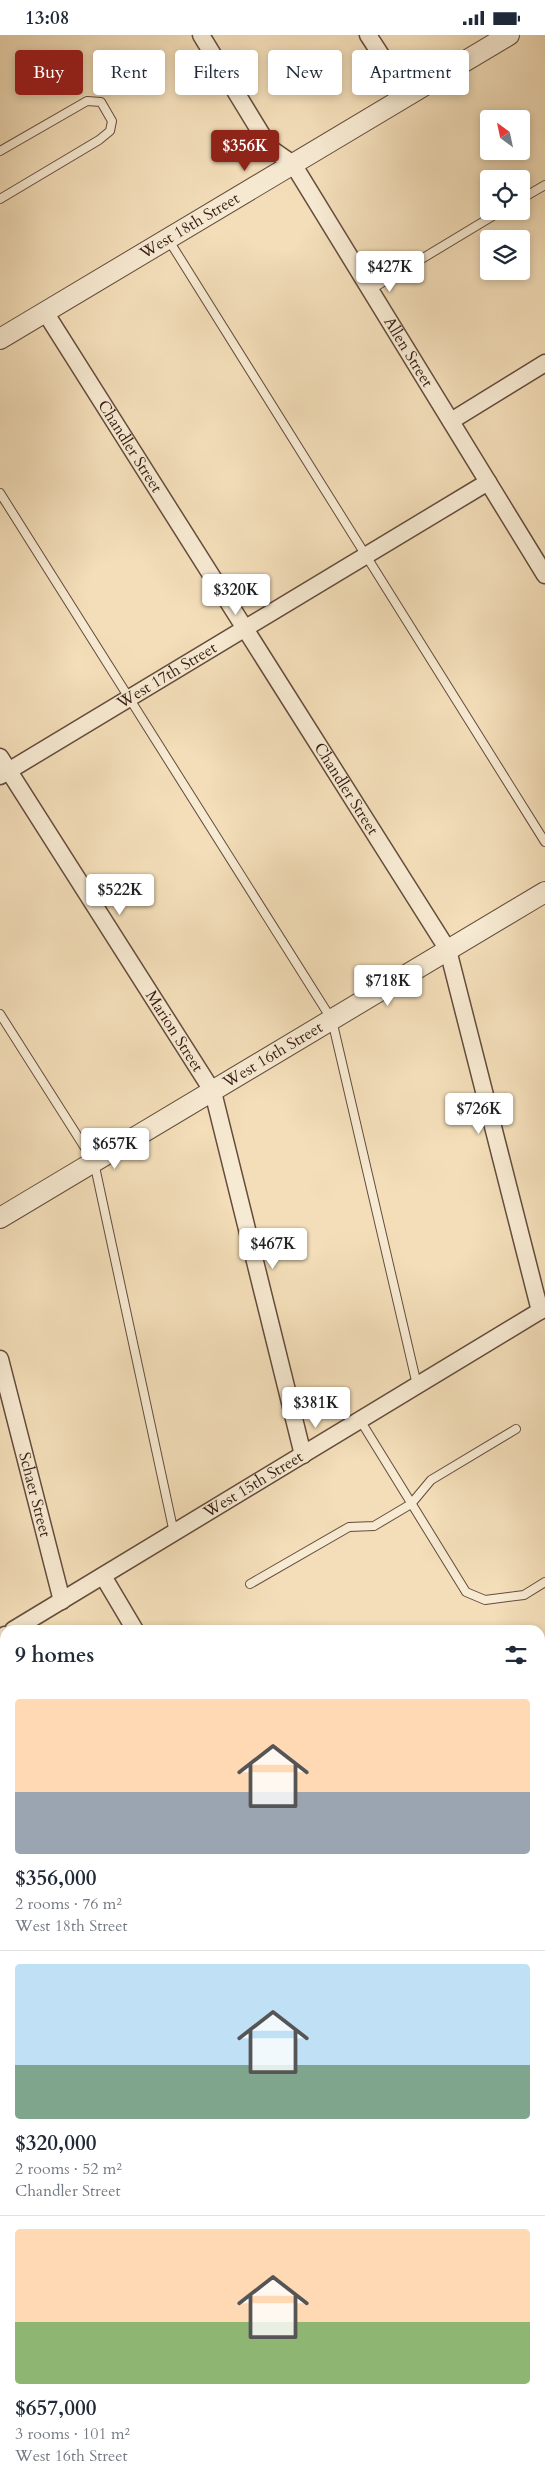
<!DOCTYPE html>
<html lang="en">
<head>
<meta charset="utf-8">
<style>
	:root { --surface:#fff; --page:#f6f6f7; --text:#1f2937; --muted:#747a83; --line:#e0e1e3; --accent:#8f2418 }
	body { margin:0; font-family:Cardo,serif; background:var(--page); color:var(--text); height:100vh; display:flex; flex-direction:column; font-size:19px; white-space:nowrap }
	* { box-sizing:border-box; margin:0 }
	p { font-size:16px; color:var(--muted) }
	.icon { flex:none; width:28px; height:28px; fill:none; stroke:currentColor; stroke-width:2; stroke-linecap:round; stroke-linejoin:round }
	.map { position:relative; flex:1; overflow:hidden }
	.drawer { position:absolute; left:0px; top:1590px; width:545px; height:865px; display:flex; flex-direction:column; background:var(--surface); border-radius:15px 15px 0 0; box-shadow:0 2px 8px #0003 }
	.drawer>* { flex:none }
	.hud { position:absolute; left:15px; top:15px; width:515px; height:45px; display:flex; gap:10px }
	.needle { width:32px; rotate:327deg }
	.fabs { position:absolute; left:480px; top:75px; display:grid; gap:10px }
	.fabs a { display:grid; place-items:center; width:50px; height:50px; border-radius:5px; background:var(--surface); box-shadow:0 2px 8px #0003; font-size:25px }
	.price { position:absolute; translate:-50% -42px; padding:0 11px; border-radius:5px; background:#fff; color:#222; font-size:16px; line-height:32px; filter:drop-shadow(0 1px 2px #0008) }
	.price::after { content:''; position:absolute; left:50%; top:30px; width:15px; height:11px; margin-left:-8px; background:inherit; clip-path:polygon(0 0,100% 0,50% 100%) }
	.price.current { background:var(--accent); color:#fff }
	ul { padding:0; list-style:none }
	li { display:grid; align-content:center; gap:10px; height:265px; padding:0 15px }
	li+li { border-top:1px solid var(--line) }
	li span { display:grid; place-items:center; height:155px; border-radius:5px; color:#555 }
	li>.icon { margin-inline-start:auto }
	span .icon { width:90px; height:90px; fill:#fffc; stroke-width:1 }
	li b { font-size:21px }
	h2 { display:flex; justify-content:space-between; align-items:center; height:60px; padding:0 15px; font-size:21px }
	.pill { padding:0 18px; border-radius:5px; background:var(--surface); box-shadow:0 2px 8px #0003; font-size:18px; line-height:45px }
	.pill.current { background:var(--accent); color:#fff }
	.status { display:flex; justify-content:space-between; align-items:center; height:35px; padding:0 25px; background:var(--surface); direction:ltr }
	.status svg { height:14px; fill:currentColor }
	.map>svg:first-child { display:block }
	.lines { fill:none; stroke-linecap:round; stroke-linejoin:round }
	.service-casing { stroke:#644c3c; stroke-width:10 }
	.minor-casing { stroke:#644c3c; stroke-width:19 }
	.tertiary-casing { stroke:#644c3c; stroke-width:22 }
	.primary-casing { stroke:#341b12; stroke-width:28 }
	.path { stroke:#341b12; stroke-width:3; stroke-dasharray:4 2.5; stroke-linecap:butt }
	.service { stroke:#f7ead2; stroke-width:8 }
	.minor { stroke:#f7ead2; stroke-width:16 }
	.tertiary { stroke:#f7ead2; stroke-width:20 }
	.primary { stroke:#eabf7c; stroke-width:25 }
	.labels { text-anchor:middle; dominant-baseline:central; stroke-width:5; stroke-linejoin:round; paint-order:stroke }
	.street-label { font-size:16px; fill:#341b12; stroke:#f7ead2 }
</style>
</head>
<body>
<div class="status"><b>13:08</b><svg viewBox="0 0 49 12"><path d="M0 12V9h3v3zM5 12V6h3v6zM10 12V3h3v9zM15 12V0h3v12zM26 1h20v11H26zM47 4h2v5h-2z"/></svg></div>
<div class="map">
<svg width="545" height="2455" viewBox="0 0 545 2455">
	<rect width="100%" height="100%" fill="#f3deb9"/>
	<filter id="stains"><feTurbulence type="fractalNoise" baseFrequency=".004" numOctaves="4"/><feColorMatrix values="0 0 0 0 .2 0 0 0 0 .09 0 0 0 0 .02 0 0 0 .5 -.17"/></filter>
	<radialGradient id="worn" r=".72"><stop offset=".6" stop-color="#630" stop-opacity="0"/><stop offset="1" stop-color="#630" stop-opacity=".3"/></radialGradient>
	<g class="lines">
		<g class="service-casing">
			<path id="service" d="M0,116L87,66L101,67L112,86L110,96L99,105L0,164
				M521,164L545,150
				M168,204L545,807
				M370,255L501,176
				M0,458L332,985L417,1350
				M0,979L94,1127L174,1498
				M360,1385L466,1557L485,1565L524,1560L545,1547
				M250,1549L349,1492L374,1491L411,1469L431,1445L516,1394
				M540,2007L545,2004
				M0,2045H5
				M0,2445L6,2455"/>
		</g>
		<g class="minor-casing">
			<g id="minor">
				<path id="s1" d="M201,0L270,113L293,129L545,540"/>
				<path d="M368,0L407,60"/>
				<path id="s2" d="M45,277L448,915L540,1276"/>
				<path d="M451,386L545,328"/>
				<path id="s3" d="M0,722L213,1057L303,1420"/>
				<path id="s4" d="M0,741L488,447"/>
				<path id="s5" d="M0,1324L62,1566"/>
				<path d="M103,1541L135,1595"/>
				<path id="s6" d="M13,1595L545,1273"/>
				<path d="M0,1603L5,1600"/>
			</g>
		</g>
		<g class="tertiary-casing">
			<g id="tertiary">
				<path id="s7" d="M0,304L509,0"/>
				<path id="s8" d="M0,1183L545,857"/>
				<path d="M0,2345L5,2342"/>
			</g>
		</g>
		<g class="primary-casing">
			<path id="primary" d="M0,2169L5,2183
				M110,2450L112,2455"/>
		</g>
		<path class="path" d="M48,2450L49,2455"/>
		<use href="#service" class="service"/>
		<use href="#minor" class="minor"/>
		<use href="#tertiary" class="tertiary"/>
		<use href="#primary" class="primary"/>
	</g>
	<g class="labels">
		<g class="street-label">
			<text stroke="none"><textPath href="#s7" startOffset="221">West 18th Street</textPath></text>
			<text stroke="none"><textPath href="#s1" startOffset="381">Allen Street</textPath></text>
			<text stroke="none"><textPath href="#s2" startOffset="159">Chandler Street</textPath></text>
			<text stroke="none"><textPath href="#s4" startOffset="195">West 17th Street</textPath></text>
			<text stroke="none"><textPath href="#s2" startOffset="564">Chandler Street</textPath></text>
			<text stroke="none"><textPath href="#s3" startOffset="325">Marion Street</textPath></text>
			<text stroke="none"><textPath href="#s8" startOffset="318">West 16th Street</textPath></text>
			<text stroke="none"><textPath href="#s6" startOffset="281">West 15th Street</textPath></text>
			<text stroke="none"><textPath href="#s5" startOffset="140">Schaer Street</textPath></text>
		</g>
	</g>
	<rect width="100%" height="100%" filter="url(#stains)"/>
	<rect width="100%" height="100%" fill="url(#worn)"/>
</svg>
<div class="fabs">
<a><svg class="needle" viewBox="-14 -14 28 28"><path d="M0-13l5 13h-10z" fill="#e53935"/><path d="M0 13l5-13h-10z" fill="#747a83"/></svg></a>
<a><svg class="icon" aria-label="locate" viewBox="0 0 24 24"><circle cx="12" cy="12" r="6"/><path d="M12 2v4M12 18v4M2 12h4M18 12h4"/></svg></a>
<a><svg class="icon" aria-label="layers" viewBox="0 0 24 24"><path d="M12 4l9 5-9 5-9-5zM3 14l9 5 9-5"/></svg></a>
</div>
<b class="price current" style="left:245px;top:137px">$356K</b>
<b class="price" style="left:390px;top:258px">$427K</b>
<b class="price" style="left:236px;top:581px">$320K</b>
<b class="price" style="left:120px;top:881px">$522K</b>
<b class="price" style="left:388px;top:972px">$718K</b>
<b class="price" style="left:479px;top:1100px">$726K</b>
<b class="price" style="left:115px;top:1135px">$657K</b>
<b class="price" style="left:273px;top:1235px">$467K</b>
<b class="price" style="left:316px;top:1394px">$381K</b>
<div class="hud">
<a class="pill current">Buy</a>
<a class="pill">Rent</a>
<a class="pill">Filters</a>
<a class="pill">New</a>
<a class="pill">Apartment</a>
</div>
<section class="drawer">
<h2>9 homes<svg class="icon" aria-label="filters" viewBox="0 0 24 24"><path d="M4 7h16M4 17h16"/><circle cx="9" cy="7" r="2"/><circle cx="15" cy="17" r="2"/></svg></h2>
<ul>
<li><span style="background:linear-gradient(#ffd9b3 60%,#9aa5b1 0)"><svg class="icon" aria-label="home" viewBox="0 0 24 24"><path d="M3 11l9-7 9 7M6 9v11h12V9"/></svg></span><div><b>$356,000</b><p>2 rooms · 76 m²</p><p>West 18th Street</p></div></li>
<li><span style="background:linear-gradient(#bfe0f5 65%,#7fa58c 0)"><svg class="icon" aria-label="home" viewBox="0 0 24 24"><path d="M3 11l9-7 9 7M6 9v11h12V9"/></svg></span><div><b>$320,000</b><p>2 rooms · 52 m²</p><p>Chandler Street</p></div></li>
<li><span style="background:linear-gradient(#ffd9b3 60%,#8fb573 0)"><svg class="icon" aria-label="home" viewBox="0 0 24 24"><path d="M3 11l9-7 9 7M6 9v11h12V9"/></svg></span><div><b>$657,000</b><p>3 rooms · 101 m²</p><p>West 16th Street</p></div></li>
</ul>
</section>
</div>
</body>
</html>
